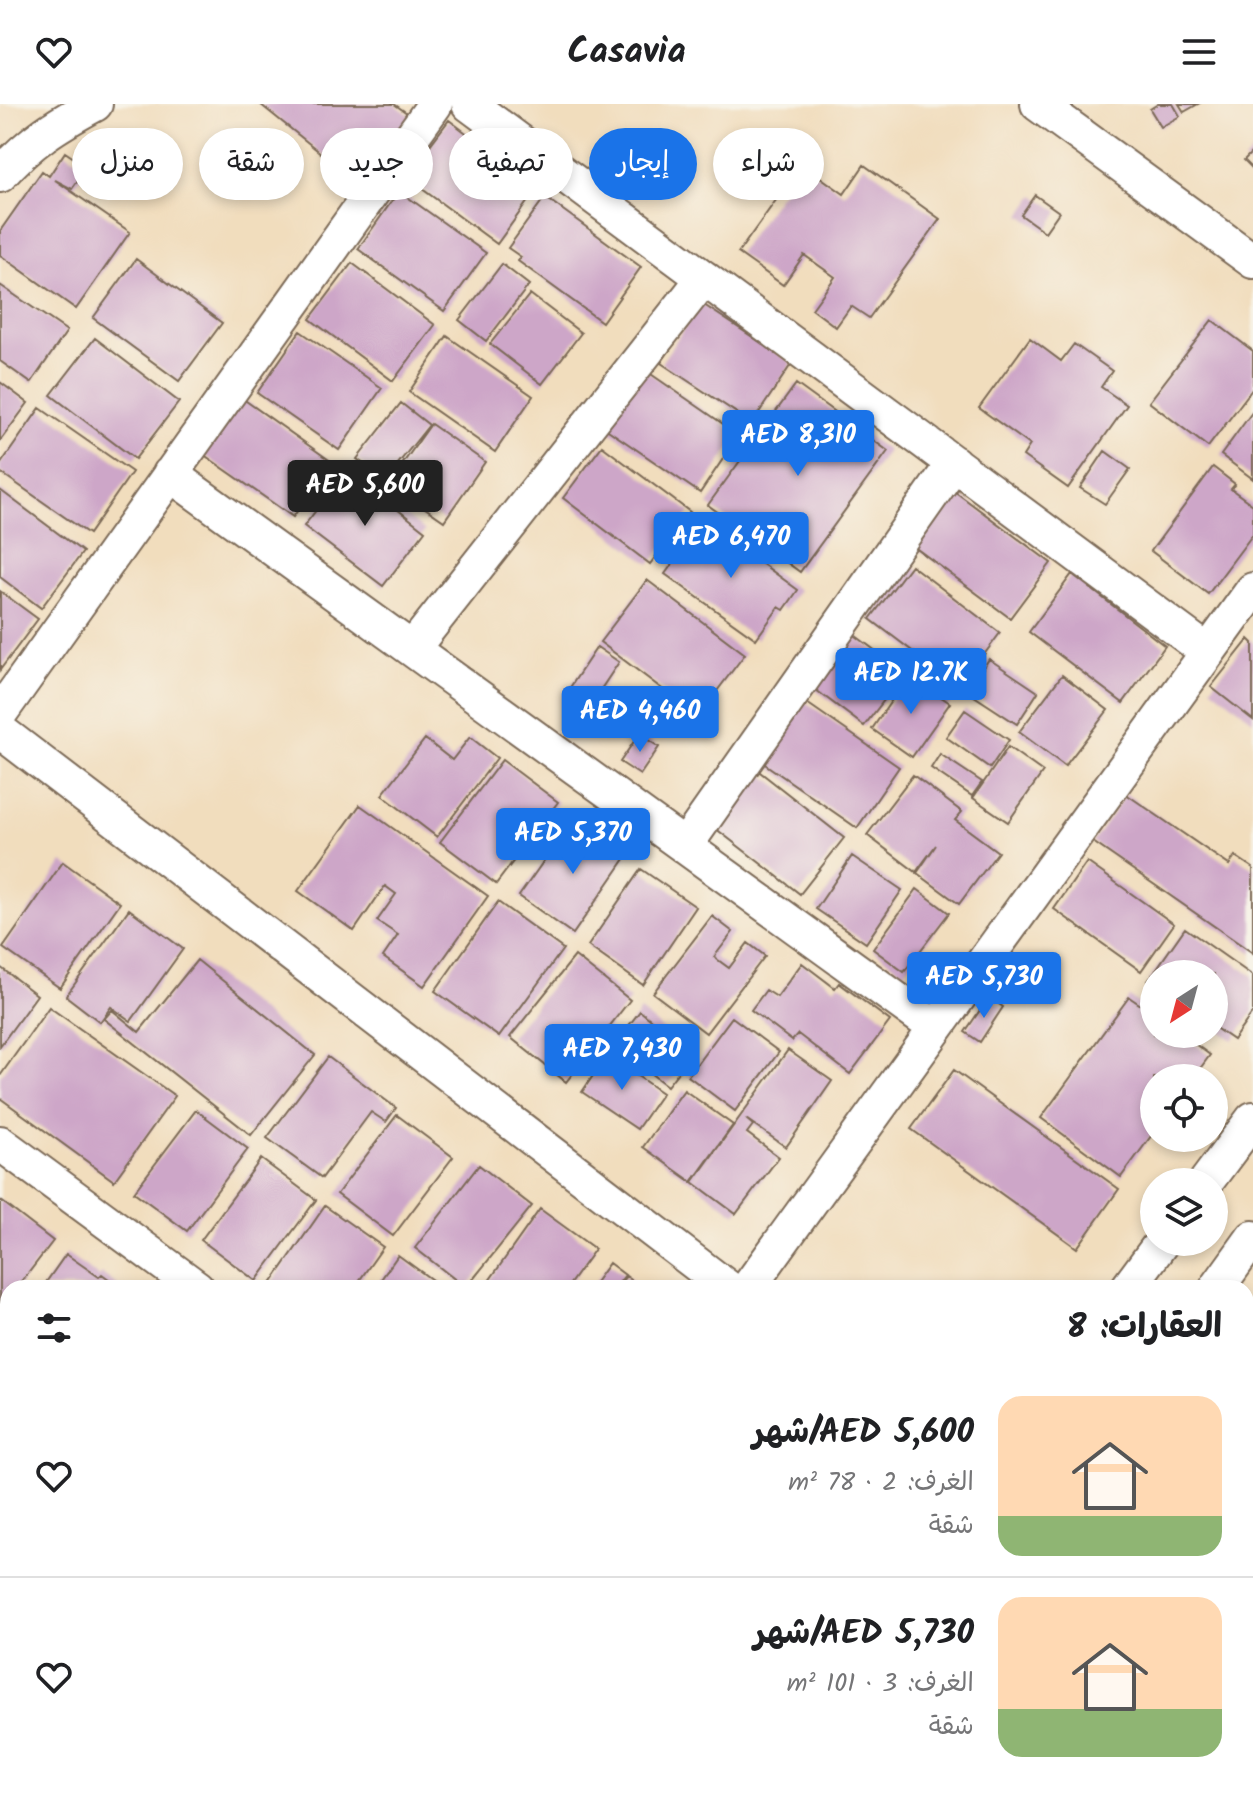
<!DOCTYPE html>
<html lang="ar">
<head>
<meta charset="utf-8">
<style>
	:root { --surface:#fff; --page:#f2f2f2; --text:#202124; --muted:#757577; --line:#e0e0e0; --accent:#1a73e8 }
	body { margin:0; font-family:Kalam,"Playpen Sans Arabic",sans-serif; background:var(--page); color:var(--text); direction:rtl; height:100vh; display:flex; flex-direction:column; font-size:30px; white-space:nowrap }
	* { box-sizing:border-box; margin:0 }
	p { font-size:26px; color:var(--muted) }
	.icon { flex:none; width:44px; height:44px; fill:none; stroke:currentColor; stroke-width:2; stroke-linecap:round; stroke-linejoin:round }
	.map { position:relative; flex:1; overflow:hidden; direction:ltr }
	.drawer { position:absolute; left:0px; top:1176px; width:1254px; height:514px; display:flex; flex-direction:column; background:var(--surface); border-radius:24px 24px 0 0; box-shadow:0 4px 12px #0003; direction:rtl }
	.drawer>* { flex:none }
	.guide { position:absolute; left:24px; top:24px; width:800px; height:72px; direction:rtl; display:flex; gap:16px }
	.needle { width:52px; rotate:216deg }
	.fabs { position:absolute; left:1140px; top:856px; display:grid; gap:16px }
	.fabs a { display:grid; place-items:center; width:88px; height:88px; border-radius:50%; background:var(--surface); box-shadow:0 4px 12px #0003; font-size:40px }
	.price { position:absolute; translate:-50% -68px; padding:0 18px; border-radius:8px; background:var(--accent); color:#fff; font-size:26px; line-height:52px; filter:drop-shadow(0 2px 4px #0008) }
	.price::after { content:''; position:absolute; left:50%; top:48px; width:24px; height:18px; margin-left:-12px; background:inherit; clip-path:polygon(0 0,100% 0,50% 100%) }
	.price.current { background:#222; color:#fff }
	ul { padding:0; list-style:none }
	li { display:flex; align-items:center; gap:24px; height:200px; padding:0 32px }
	li+li { border-top:2px solid var(--line) }
	li span { display:grid; place-items:center; flex:none; width:224px; height:160px; border-radius:24px; color:#555 }
	li>.icon { margin-inline-start:auto }
	span .icon { width:96px; height:96px; fill:#fffc; stroke-width:1 }
	li b { font-size:34px }
	h2 { display:flex; justify-content:space-between; align-items:center; height:96px; padding:0 32px; font-size:34px }
	.pill { padding:0 28px; border-radius:36px; background:var(--surface); box-shadow:0 4px 12px #0003; font-size:28px; line-height:72px }
	.pill.current { background:var(--accent); color:#fff }
	header { display:flex; justify-content:space-between; align-items:center; height:104px; padding:0 32px; background:var(--surface); font-size:36px; font-weight:800 }
	.map>svg:first-child { display:block }
	.building { fill:#cda6c8 }
	.lines { fill:none; stroke-linecap:round; stroke-linejoin:round }
	.minor-casing { stroke:#7b6956; stroke-width:38 }
	.minor { stroke:#fff; stroke-width:34 }
</style>
</head>
<body>
<header><svg class="icon" aria-label="menu" viewBox="0 0 24 24"><path d="M4 6h16M4 12h16M4 18h16"/></svg>Casavia<svg class="icon" aria-label="heart" viewBox="0 0 24 24"><path d="M12 20l-8-8c-3-5 5-10 8-4 3-6 11-1 8 4z"/></svg></header>
<div class="map">
<svg width="1253" height="1689" viewBox="0 0 1253 1689">
	<rect width="100%" height="100%" fill="#f7f3e8"/>
	<filter id="ink" filterUnits="userSpaceOnUse"><feTurbulence type="fractalNoise" baseFrequency=".0125" numOctaves="2"/><feDisplacementMap in="SourceGraphic" scale="16" xChannelSelector="R" yChannelSelector="G"/><feConvolveMatrix kernelMatrix="1 2 1 2 8 2 1 2 1" color-interpolation-filters="sRGB"/></filter>
	<filter id="wash" filterUnits="userSpaceOnUse"><feTurbulence type="fractalNoise" baseFrequency=".006" numOctaves="4" result="noise"/><feDisplacementMap in="SourceGraphic" scale="32" xChannelSelector="R" yChannelSelector="G"/><feGaussianBlur stdDeviation="1.8" result="paint"/><feColorMatrix in="noise" values="0 0 0 0 0 0 0 0 0 0 0 0 0 0 0 0 0 1.4 0 .05"/><feComposite in="paint" operator="in"/></filter>
	<g filter="url(#wash)">
		<rect width="100%" height="100%" fill="#f1ddbd"/>
		<g id="blocks">
			<path class="building" d="M260,0H394L417,16L368,87Z
				M1158,0H1173L1180,12L1161,23L1150,5Z
				M1179,0H1198L1184,8Z
				M449,16L538,83L497,140L406,73Z
				M1253,47V65L1244,56Z
				M65,48L87,63L72,85L55,76L130,128L76,205L0,151V127L42,67L49,72Z
				M802,60L844,90L864,61L940,115L869,214L851,202L836,223L812,205L835,173L804,151L783,181L738,149Z
				M399,87L486,149L444,207L358,145Z
				M1035,91L1059,108L1045,128L1021,111Z
				M545,93L641,163L602,218L518,157L521,153L508,144Z
				M136,155L222,219L179,277L93,214Z
				M352,159L435,221L393,277L310,215Z
				M502,160L529,181L486,237L459,216Z
				M0,181L67,227L31,279L0,257Z
				M530,190L581,229L542,280L490,240Z
				M701,199L792,259L752,319L661,259Z
				M1212,216L1253,247V284L1208,343L1149,298Z
				M300,227L382,284L339,346L257,289Z
				M447,232L533,292L495,348L409,288Z
				M95,234L179,298L135,355L51,291Z
				M1030,234L1061,257L1074,240L1112,267L1101,283L1127,301L1068,384L1023,352L1030,341L979,304Z
				M645,266L739,331L700,389L605,324Z
				M0,278L28,299L0,337Z
				M796,280L888,347L800,468L708,401Z
				M239,292L332,358L293,413L200,348Z
				M401,299L429,321L385,376L357,355Z
				M40,304L132,368L89,430L0,368V361Z
				M1253,307V375L1221,351Z
				M431,320L485,358L444,417L389,379Z
				M602,342L690,408L650,460L563,394Z
				M1105,347L1130,365L1105,400L1080,384Z
				M1213,363L1235,380L1231,385L1253,401V430L1208,490L1151,447Z
				M347,366L425,427L383,482L304,422Z
				M950,384L1051,459L1010,514L909,439Z
				M0,386L83,448L41,504L0,473Z
				M704,417L798,486L784,506L779,503L756,535L665,470Z
				M911,461L1000,529L960,583L870,515Z
				M1072,470L1165,542L1123,599L1029,528Z
				M647,476L745,550L698,612L600,538Z
				M0,487L38,515L0,566Z
				M852,529L905,569L864,622L812,583Z
				M1249,535L1253,539V616L1211,583Z
				M597,543L619,558L587,606L565,591Z
				M989,555L1038,588L1017,620L968,588Z
				M909,571L950,599L912,653L872,625Z
				M1062,571L1108,606L1065,662L1019,628Z
				M804,597L899,663L857,724L762,658Z
				M965,606L1009,636L990,664L946,633Z
				M639,630L659,643L640,671L620,658Z
				M470,633L497,654L437,733L382,691L425,635L452,656Z
				M1008,643L1043,668L1008,718L973,694Z
				M940,650L982,678L972,692L931,664Z
				M502,656L558,698L496,780L440,738Z
				M751,661L844,734L800,790L706,717Z
				M913,671L962,708L955,716L998,748L959,800L917,769L936,741L916,768L867,731Z
				M1126,690L1229,761L1235,752L1253,764V849L1093,738Z
				M360,701L488,792L424,882L383,853L398,831L377,817L396,790L385,782L354,827L298,787Z
				M574,714L627,752L573,830L519,792Z
				M852,752L902,786L866,839L816,805Z
				M63,758L120,799L60,884L3,844Z
				M1087,758L1174,820L1141,867L1054,805Z
				M641,765L696,803L643,881L588,842Z
				M917,785L949,809L904,868L873,845Z
				M498,798L563,845L499,933L435,887Z
				M129,805L183,845L131,917L111,903L100,918L66,892Z
				M712,812L733,828L714,853L729,864L748,839L765,852L706,929L653,889Z
				M1185,824L1253,872V908L1233,936L1214,923V870H1154V881L1148,877Z
				M575,852L630,896L566,978L510,933Z
				M197,856L315,951L251,1031L104,915L112,906L139,928Z
				M802,859L835,884L839,879L890,917L850,970L798,930L792,937L751,906L766,886L777,893Z
				M0,863L37,891L0,942Z
				M989,893L1003,903L980,938L965,928Z
				M1129,893L1154,910V930H1181L1210,951L1193,974H1154V1028L1121,1073L1041,1014Z
				M49,903L175,992L114,1077L0,994V972Z
				M640,907L693,949L667,982L614,941Z
				M732,913L779,948L735,1007L688,972Z
				M788,946L832,977L786,1043L746,1015L753,1021L747,1029L779,1053L736,1110L693,1078Z
				M607,951L662,989L637,1025L582,988Z
				M328,953L396,1004L386,1018L371,1008L322,1074L267,1034Z
				M954,966L1119,1085L1077,1144L911,1025Z
				M684,986L733,1021L692,1078L643,1043Z
				M196,1006L248,1045L187,1127L134,1088Z
				M397,1011L453,1053L393,1132L337,1090Z
				M261,1055L316,1096L256,1177L201,1136Z
				M479,1061L532,1102L466,1184L415,1144Z
				M0,1096L53,1137L17,1184H8V1195L0,1205Z
				M325,1102L383,1143L354,1184H268Z
				M540,1105L595,1145L567,1184H484Z
				M66,1150L99,1173L102,1170L121,1184H42Z
				M398,1151L443,1184H375Z
				M609,1159L625,1171L615,1184H591Z
				M626,1172L642,1184H616Z
				M1253,1219V1338L1246,1333V1228Z
				M0,1238L8,1244V1334L0,1345Z
				M1246,1388L1253,1393V1544L1246,1539Z
				M411,1682H536L531,1689H405Z
				M583,1682H678L674,1689H578Z
				M886,1682H919L928,1689H880Z
				M1121,1682H1157L1152,1689H1130Z"/>
		</g>
	</g>
	<g filter="url(#ink)">
		<use href="#blocks" fill-opacity="0" stroke="#7b6956" stroke-width="2"/>
		<g class="lines">
			<g class="minor-casing">
				<path id="minor" d="M469,0L1208,548
					M1038,0L1253,157
					M0,71C30,37 56,21 95,0
					M170,370L936,924
					M412,545L704,174
					M0,609L435,0
					M0,627L728,1184
					M685,742L954,359
					M0,1039L197,1184
					M1206,1078L1253,1015
					M748,1184L1253,486
					M1128,1184L1162,1138
					M1217,1184L1253,1134
					M0,1407L8,1412
					M1246,1662L1253,1652
					M374,1682L384,1689
					M1032,1682L1042,1689
					M759,1689L764,1682
					M852,1689L857,1682
					M1226,1689L1231,1682"/>
			</g>
			<use href="#minor" class="minor"/>
		</g>
	</g>
</svg>
<div class="fabs">
<a><svg class="needle" viewBox="-14 -14 28 28"><path d="M0-13l5 13h-10z" fill="#e53935"/><path d="M0 13l5-13h-10z" fill="#757577"/></svg></a>
<a><svg class="icon" aria-label="locate" viewBox="0 0 24 24"><circle cx="12" cy="12" r="6"/><path d="M12 2v4M12 18v4M2 12h4M18 12h4"/></svg></a>
<a><svg class="icon" aria-label="layers" viewBox="0 0 24 24"><path d="M12 4l9 5-9 5-9-5zM3 14l9 5 9-5"/></svg></a>
</div>
<b class="price" style="left:798px;top:374px">AED 8,310</b>
<b class="price current" style="left:365px;top:424px">AED 5,600</b>
<b class="price" style="left:731px;top:476px">AED 6,470</b>
<b class="price" style="left:911px;top:612px">AED 12.7K</b>
<b class="price" style="left:640px;top:650px">AED 4,460</b>
<b class="price" style="left:573px;top:772px">AED 5,370</b>
<b class="price" style="left:984px;top:916px">AED 5,730</b>
<b class="price" style="left:622px;top:988px">AED 7,430</b>
<div class="guide">
<a class="pill">شراء</a>
<a class="pill current">إيجار</a>
<a class="pill">تصفية</a>
<a class="pill">جديد</a>
<a class="pill">شقة</a>
<a class="pill">منزل</a>
</div>
<section class="drawer">
<h2>العقارات: 8<svg class="icon" aria-label="filters" viewBox="0 0 24 24"><path d="M4 7h16M4 17h16"/><circle cx="9" cy="7" r="2"/><circle cx="15" cy="17" r="2"/></svg></h2>
<ul>
<li><span style="background:linear-gradient(#ffd9b3 75%,#8fb573 0)"><svg class="icon" aria-label="home" viewBox="0 0 24 24"><path d="M3 11l9-7 9 7M6 9v11h12V9"/></svg></span><div><b>AED 5,600/شهر</b><p>الغرف: 2 · 78 m²</p><p>شقة</p></div><svg class="icon" aria-label="heart" viewBox="0 0 24 24"><path d="M12 20l-8-8c-3-5 5-10 8-4 3-6 11-1 8 4z"/></svg></li>
<li><span style="background:linear-gradient(#ffd9b3 70%,#8fb573 0)"><svg class="icon" aria-label="home" viewBox="0 0 24 24"><path d="M3 11l9-7 9 7M6 9v11h12V9"/></svg></span><div><b>AED 5,730/شهر</b><p>الغرف: 3 · 101 m²</p><p>شقة</p></div><svg class="icon" aria-label="heart" viewBox="0 0 24 24"><path d="M12 20l-8-8c-3-5 5-10 8-4 3-6 11-1 8 4z"/></svg></li>
</ul>
</section>
</div>
</body>
</html>
